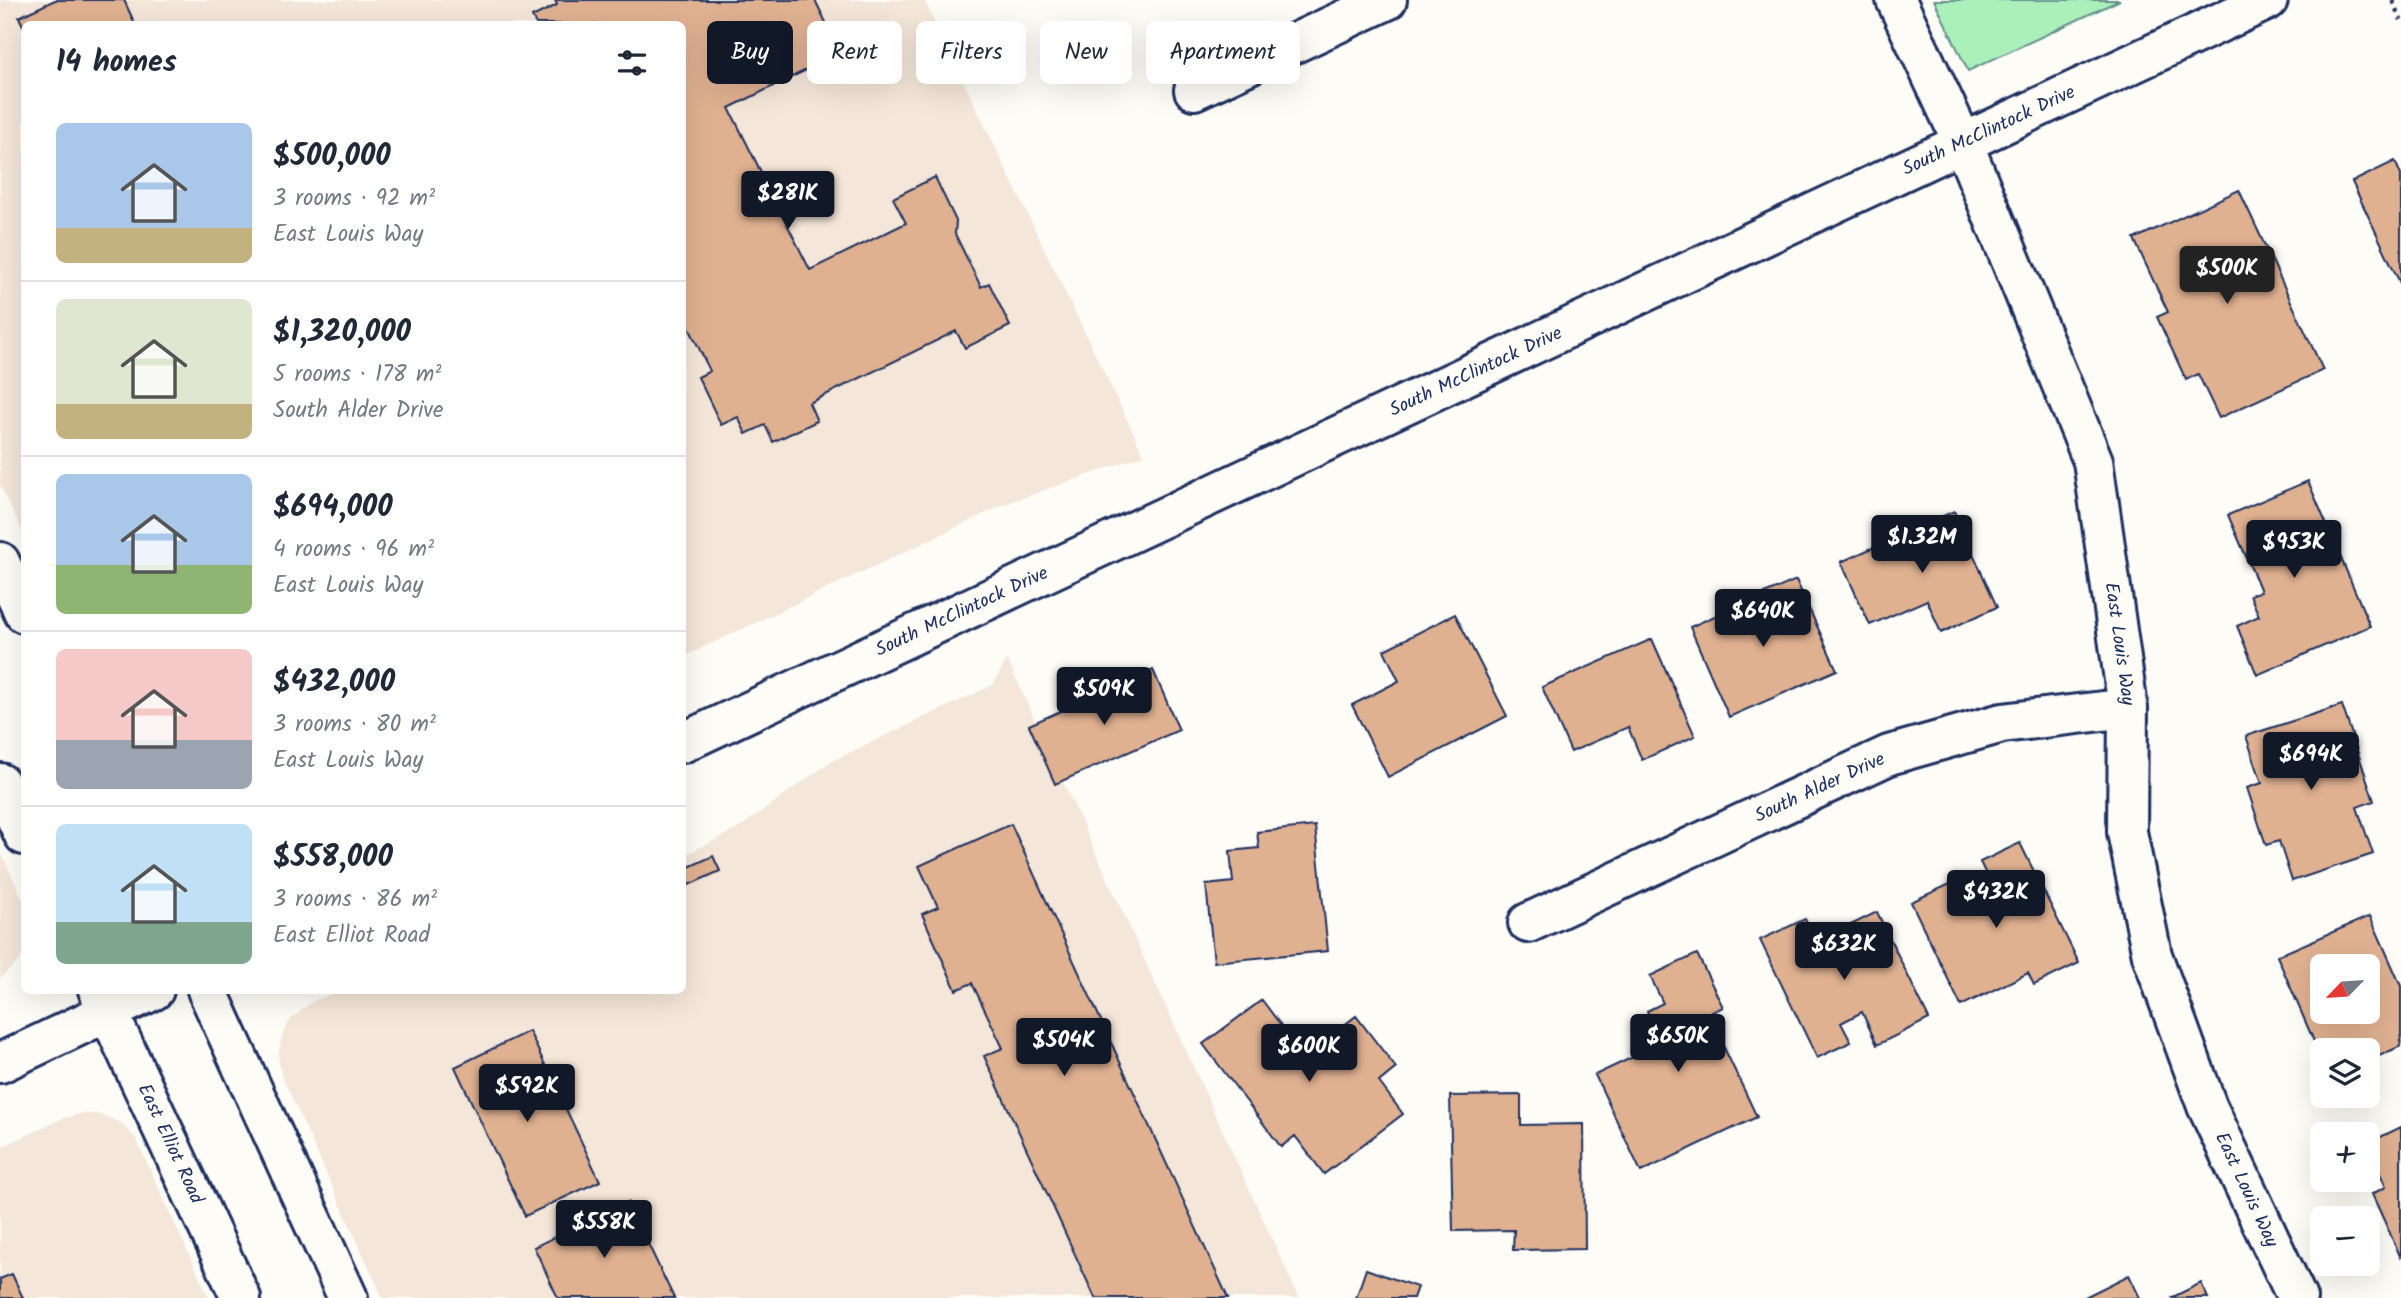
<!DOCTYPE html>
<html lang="en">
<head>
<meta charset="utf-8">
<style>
	:root { --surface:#fff; --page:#f6f6f7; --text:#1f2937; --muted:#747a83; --line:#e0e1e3; --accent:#111827 }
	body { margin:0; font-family:Kalam,sans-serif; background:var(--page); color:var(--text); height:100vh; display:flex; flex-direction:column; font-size:26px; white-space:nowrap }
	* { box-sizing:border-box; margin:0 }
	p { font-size:23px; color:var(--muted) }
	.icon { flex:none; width:38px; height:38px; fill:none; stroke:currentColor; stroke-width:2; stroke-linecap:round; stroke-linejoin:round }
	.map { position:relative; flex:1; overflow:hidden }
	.details { position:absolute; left:21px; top:21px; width:665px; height:973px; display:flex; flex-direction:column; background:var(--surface); border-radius:10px; box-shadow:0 7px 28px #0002 }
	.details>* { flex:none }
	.guide { position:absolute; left:707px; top:21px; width:665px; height:63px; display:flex; gap:14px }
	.needle { width:46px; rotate:245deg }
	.tools { position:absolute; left:2310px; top:954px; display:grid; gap:14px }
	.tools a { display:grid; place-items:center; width:70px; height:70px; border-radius:10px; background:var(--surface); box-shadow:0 7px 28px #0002; font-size:35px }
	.price { position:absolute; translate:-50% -60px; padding:0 16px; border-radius:7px; background:var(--accent); color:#fff; font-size:23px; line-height:46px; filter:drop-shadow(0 2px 4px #0008) }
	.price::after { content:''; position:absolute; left:50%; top:42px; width:21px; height:16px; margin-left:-10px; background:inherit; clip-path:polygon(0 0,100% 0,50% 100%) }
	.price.current { background:#222; color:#fff }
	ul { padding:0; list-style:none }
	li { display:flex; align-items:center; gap:21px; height:175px; padding:0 35px }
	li+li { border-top:2px solid var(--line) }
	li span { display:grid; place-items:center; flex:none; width:196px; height:140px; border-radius:10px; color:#555 }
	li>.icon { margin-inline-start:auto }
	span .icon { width:84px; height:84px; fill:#fffc; stroke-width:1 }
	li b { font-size:30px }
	h2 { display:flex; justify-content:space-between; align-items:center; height:84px; padding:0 35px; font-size:30px }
	.tag { padding:0 24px; border-radius:10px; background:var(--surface); box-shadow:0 7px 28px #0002; font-size:24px; line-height:63px }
	.tag.current { background:var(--accent); color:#fff }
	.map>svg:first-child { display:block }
	.built { fill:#f4e6d8 }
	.green { fill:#abf0bb; stroke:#63908c; stroke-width:2 }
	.building { fill:#e0b191; stroke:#1b2f5e; stroke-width:2; fill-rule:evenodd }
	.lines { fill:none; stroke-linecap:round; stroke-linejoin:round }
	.minor-casing { stroke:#1b2f5e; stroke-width:44 }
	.secondary-casing { stroke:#1b2f5e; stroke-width:44 }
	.path { stroke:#1b2f5e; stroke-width:4.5; stroke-dasharray:5 5; stroke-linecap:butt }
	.minor { stroke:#fdfcf7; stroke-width:38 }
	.secondary { stroke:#fdfcf7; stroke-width:38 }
	.labels { text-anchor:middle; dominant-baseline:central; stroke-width:6; stroke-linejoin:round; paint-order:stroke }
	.street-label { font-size:19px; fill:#1b2f5e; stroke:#fdfcf7 }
</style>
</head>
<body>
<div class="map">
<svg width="2401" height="1298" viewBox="0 0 2401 1298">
	<rect width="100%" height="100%" fill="#fdfcf7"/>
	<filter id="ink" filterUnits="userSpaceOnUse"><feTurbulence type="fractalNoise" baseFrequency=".0143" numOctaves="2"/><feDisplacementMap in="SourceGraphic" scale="14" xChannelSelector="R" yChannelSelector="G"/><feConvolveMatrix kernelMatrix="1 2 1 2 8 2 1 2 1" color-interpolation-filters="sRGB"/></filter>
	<g filter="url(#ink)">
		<path class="built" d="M0,0H924L1144,455L1005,504L683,657L682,24H24V535L0,485Z
			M1007,659L1299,1298H383L281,1074L278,1055L283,1033L291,1019L313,1001L339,991L682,990L683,856L739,828L830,762L993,685Z
			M0,851L24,902V950L20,960L0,978Z
			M80,1114H98L121,1123L136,1139L209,1298H0V1148L61,1119Z"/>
		<path class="green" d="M1934,0H2120L1968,71Z"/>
		<path class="building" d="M55,0H124L135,24H24V28L19,17Z
			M555,0H815L841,53L729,108L810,270L906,223L893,198L935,177L956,221L955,234L981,287L989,283L1010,326L965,348L956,331L809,403L817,421L773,442L765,425L746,434L738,417L721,425L698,377L710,371L682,313V24H536L532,17L557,5Z
			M2395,161L2401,175V285L2352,182Z
			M2239,190L2323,370L2219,418L2198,374L2186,380L2157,317L2168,312L2134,239Z
			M2308,481L2370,626L2257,675L2237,626L2259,616L2250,595L2261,591L2228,515Z
			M1954,511L1997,607L1941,633L1927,600L1870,625L1841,562Z
			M1796,580L1837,670L1729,717L1690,627Z
			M1455,614L1507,716L1388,777L1352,705L1399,681L1384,650Z
			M1652,639L1695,736L1642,760L1628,727L1571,752L1542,687Z
			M1153,670L1179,730L1055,784L1029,725Z
			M2342,705L2374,801L2357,807L2373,854L2292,881L2279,841L2266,845L2247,788L2262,783L2246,736Z
			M1011,824L1228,1298H1095L984,1056L1003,1048L972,983L956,990L922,914L938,907L919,866Z
			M1315,826L1328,951L1214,962L1206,885L1233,882L1230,851L1259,848L1257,832Z
			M2020,843L2079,963L2034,985L2028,973L1961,1006L1911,902L1950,884L1963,909L1995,893L1980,862Z
			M713,856L720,871L689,885L682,870Z
			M1877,912L1929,1019L1877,1045L1862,1012L1841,1023L1851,1042L1817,1058L1760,940L1805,919L1816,942Z
			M2370,916L2401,986V1046L2368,1061V1050H2322V1060L2277,956ZM2322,966H2368V1012H2322Z
			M1697,954L1723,1007L1708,1014L1757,1117L1641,1172L1595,1075L1663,1043L1647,1011L1663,1003L1650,976Z
			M1262,1000L1304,1056L1356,1016L1396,1068L1379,1082L1403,1114L1324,1174L1295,1136L1281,1147L1203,1044Z
			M529,1031L600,1181L525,1216L455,1067Z
			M1521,1095V1125L1584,1124L1585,1249L1513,1250L1514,1230L1453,1231L1450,1096Z
			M2401,1127V1258L2372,1194L2386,1187L2368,1146V1143Z
			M628,1202L674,1298H558L534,1247Z
			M1366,1269L1417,1287L1413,1298H1356Z
			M12,1274L23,1298H0V1279Z
			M2129,1275L2140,1298H2083Z
			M2201,1283L2208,1298H2171Z"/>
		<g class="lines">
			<g class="minor-casing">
				<path id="minor" d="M1896,0L1963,143L2093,461L2128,708L2127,832L2152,955L2207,1106L2297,1298
					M1194,90L1387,0
					M1528,923L1889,755L2002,723L2128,708"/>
			</g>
			<g class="secondary-casing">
				<path id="secondary" d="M0,562L24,613
					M682,743L2268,0
					M0,783L24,835
					M98,990L241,1298
					M207,990L348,1298
					M0,1063L154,990"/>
			</g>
			<path class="path" d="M2392,0L2401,20"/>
			<use href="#minor" class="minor"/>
			<use href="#secondary" class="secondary"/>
		</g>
	</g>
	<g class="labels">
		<g class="street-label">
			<text transform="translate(1989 131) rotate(-25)">South McClintock Drive</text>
			<text transform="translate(1476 372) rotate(-25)">South McClintock Drive</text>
			<text transform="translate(962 612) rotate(-25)">South McClintock Drive</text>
			<text transform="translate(2119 644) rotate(82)">East Louis Way</text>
			<text transform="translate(1820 788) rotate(-25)">South Alder Drive</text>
			<text transform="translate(170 1144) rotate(65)">East Elliot Road</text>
			<text transform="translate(2246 1190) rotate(65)">East Louis Way</text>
		</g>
	</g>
</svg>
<div class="tools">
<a><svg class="needle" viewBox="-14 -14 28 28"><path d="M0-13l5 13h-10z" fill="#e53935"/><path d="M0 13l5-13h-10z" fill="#747a83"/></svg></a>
<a><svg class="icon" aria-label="layers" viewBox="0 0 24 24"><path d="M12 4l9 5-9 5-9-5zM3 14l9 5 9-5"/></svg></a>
<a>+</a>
<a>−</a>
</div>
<b class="price" style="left:788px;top:231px">$281K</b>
<b class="price current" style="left:2227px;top:306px">$500K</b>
<b class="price" style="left:1922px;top:575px">$1.32M</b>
<b class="price" style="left:2294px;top:580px">$953K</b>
<b class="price" style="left:1763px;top:649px">$640K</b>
<b class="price" style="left:1104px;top:727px">$509K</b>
<b class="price" style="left:2311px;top:792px">$694K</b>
<b class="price" style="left:1996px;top:930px">$432K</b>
<b class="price" style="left:1844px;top:982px">$632K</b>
<b class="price" style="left:1678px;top:1074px">$650K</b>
<b class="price" style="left:1064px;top:1078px">$504K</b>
<b class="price" style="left:1309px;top:1084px">$600K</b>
<b class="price" style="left:527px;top:1124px">$592K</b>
<b class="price" style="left:604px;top:1260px">$558K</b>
<div class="guide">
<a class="tag current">Buy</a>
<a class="tag">Rent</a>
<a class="tag">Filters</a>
<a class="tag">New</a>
<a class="tag">Apartment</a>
</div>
<section class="details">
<h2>14 homes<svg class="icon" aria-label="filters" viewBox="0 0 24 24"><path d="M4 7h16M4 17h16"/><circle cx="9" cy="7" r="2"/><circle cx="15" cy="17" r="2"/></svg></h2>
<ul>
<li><span style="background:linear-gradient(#a9c7e8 75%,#c2b280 0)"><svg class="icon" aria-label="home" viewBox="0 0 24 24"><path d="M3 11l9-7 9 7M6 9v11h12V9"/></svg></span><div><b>$500,000</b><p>3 rooms · 92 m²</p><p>East Louis Way</p></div></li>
<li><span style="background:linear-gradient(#dfe7d0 75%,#c2b280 0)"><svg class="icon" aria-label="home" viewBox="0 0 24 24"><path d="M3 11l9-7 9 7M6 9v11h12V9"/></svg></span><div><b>$1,320,000</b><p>5 rooms · 178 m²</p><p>South Alder Drive</p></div></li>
<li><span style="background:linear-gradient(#a9c7e8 65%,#8fb573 0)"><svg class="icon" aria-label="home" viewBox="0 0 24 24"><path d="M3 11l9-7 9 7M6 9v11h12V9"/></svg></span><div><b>$694,000</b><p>4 rooms · 96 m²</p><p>East Louis Way</p></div></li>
<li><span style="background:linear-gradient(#f6c9c9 65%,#9aa5b1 0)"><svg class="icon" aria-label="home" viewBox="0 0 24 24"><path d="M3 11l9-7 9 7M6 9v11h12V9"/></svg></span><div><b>$432,000</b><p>3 rooms · 80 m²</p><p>East Louis Way</p></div></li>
<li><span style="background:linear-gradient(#bfe0f5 70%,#7fa58c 0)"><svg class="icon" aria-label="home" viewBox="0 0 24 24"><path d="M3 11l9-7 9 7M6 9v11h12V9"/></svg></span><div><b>$558,000</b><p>3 rooms · 86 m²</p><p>East Elliot Road</p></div></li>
</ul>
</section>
</div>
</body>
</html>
